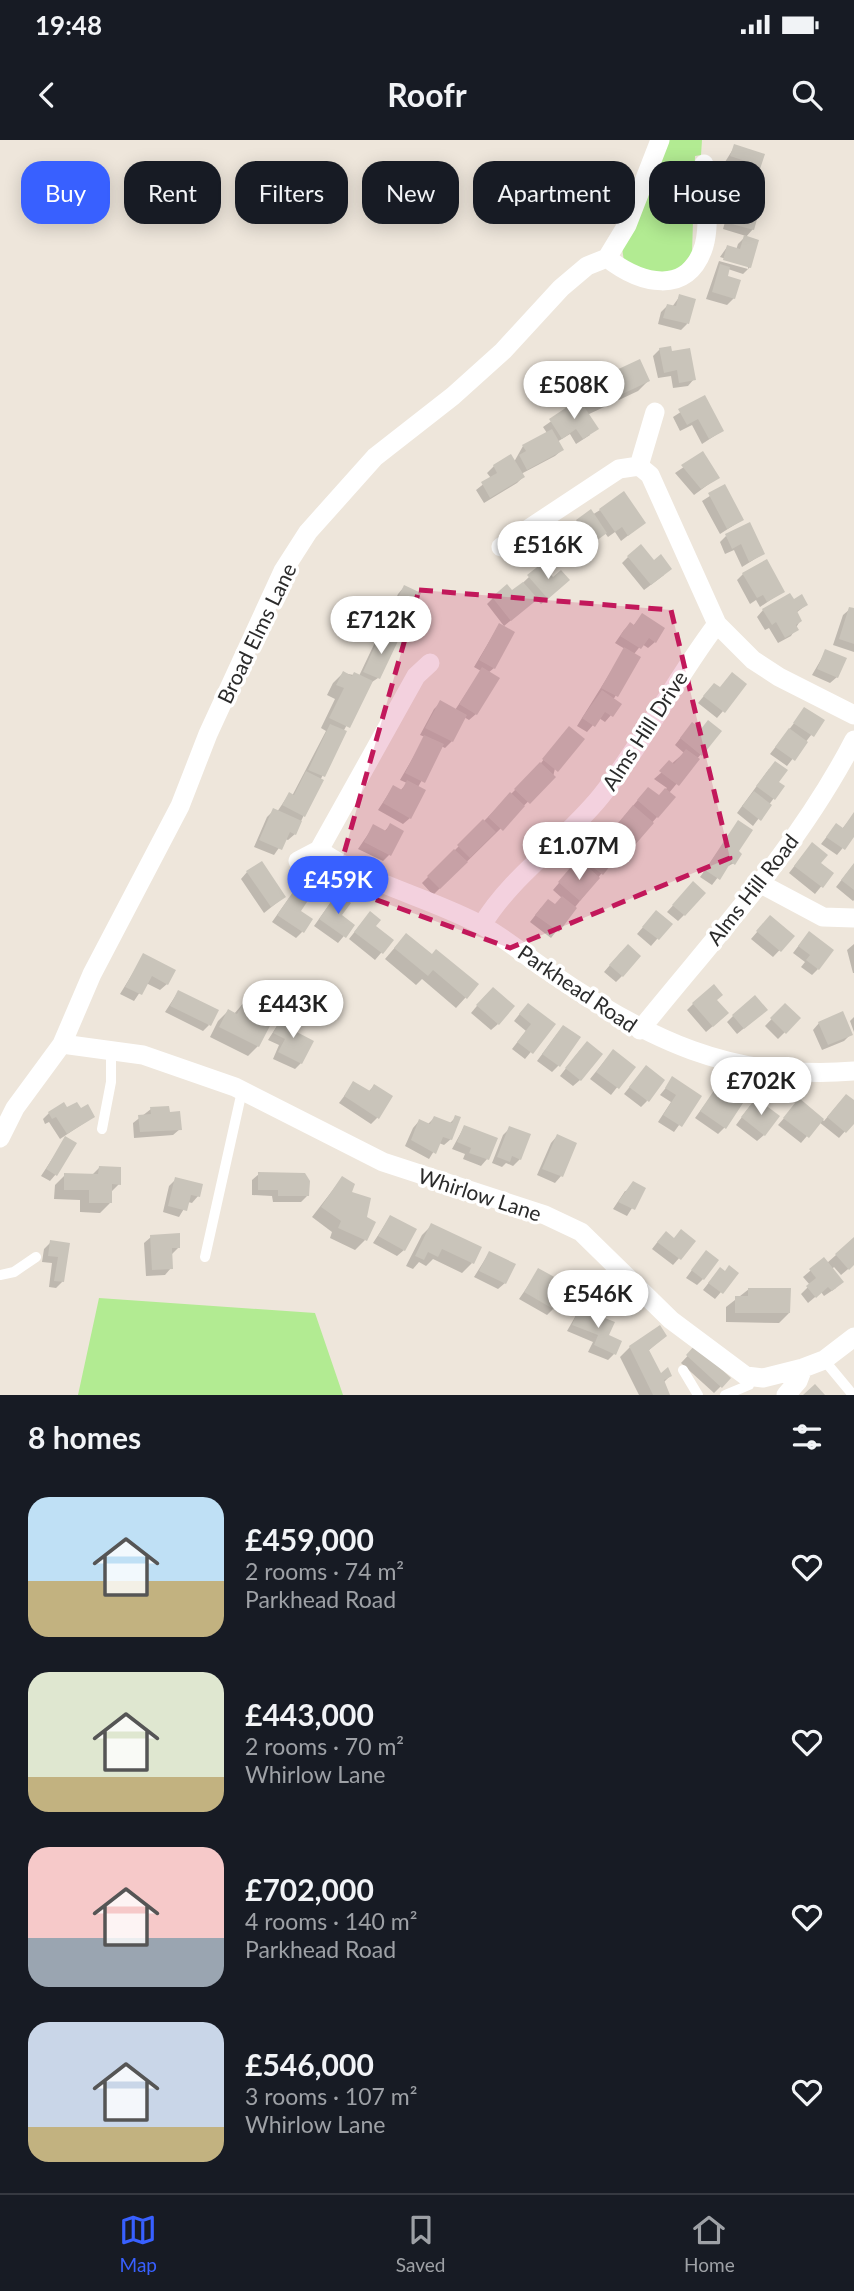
<!DOCTYPE html>
<html lang="en">
<head>
<meta charset="utf-8">
<style>
	:root { --surface:#171b24; --page:#242831; --text:#f1f3f6; --muted:#9ea1a6; --line:#363941; --accent:#3860ff }
	body { margin:0; font-family:Lato,sans-serif; background:var(--page); color:var(--text); height:100vh; display:flex; flex-direction:column; font-size:26px; white-space:nowrap }
	* { box-sizing:border-box; margin:0 }
	p { font-size:23px; color:var(--muted) }
	.icon { flex:none; width:38px; height:38px; fill:none; stroke:currentColor; stroke-width:2; stroke-linecap:round; stroke-linejoin:round }
	.map { position:relative; height:1255px; overflow:hidden }
	.sheet { display:flex; flex-direction:column; background:var(--surface); flex:1 }
	.sheet>* { flex:none }
	.hud { position:absolute; left:21px; top:21px; width:812px; height:63px; display:flex; gap:14px }
	.price { position:absolute; translate:-50% -60px; padding:0 16px; border-radius:24px; background:#fff; color:#222; font-size:23px; line-height:46px; filter:drop-shadow(0 2px 4px #0008) }
	.price::after { content:''; position:absolute; left:50%; top:42px; width:21px; height:16px; margin-left:-10px; background:inherit; clip-path:polygon(0 0,100% 0,50% 100%) }
	.price.selected { background:var(--accent); color:#fff }
	ul { padding:0; list-style:none }
	li { display:flex; align-items:center; gap:21px; height:175px; padding:0 28px }
	li span { display:grid; place-items:center; flex:none; width:196px; height:140px; border-radius:21px; color:#555 }
	li>.icon { margin-inline-start:auto }
	span .icon { width:84px; height:84px; fill:#fffc; stroke-width:1 }
	li b { font-size:30px }
	h2 { display:flex; justify-content:space-between; align-items:center; height:84px; padding:0 28px; font-size:30px }
	.chip { padding:0 24px; border-radius:21px; background:var(--surface); box-shadow:0 4px 18px #0003; font-size:24px; line-height:63px }
	.chip.selected { background:var(--accent); color:#fff }
	.status { display:flex; justify-content:space-between; align-items:center; height:49px; padding:0 35px; background:var(--surface); direction:ltr }
	.status svg { height:19px; fill:currentColor }
	header { display:flex; justify-content:space-between; align-items:center; height:91px; padding:0 28px; background:var(--surface); font-size:32px; font-weight:700 }
	.tabs { display:flex; justify-content:space-around; align-items:center; height:98px; border-top:2px solid var(--line); background:var(--surface); font-size:19px; color:var(--muted) }
	.tabs a { display:grid; justify-items:center; gap:4px }
	.tabs .selected { color:var(--accent) }
	.map>svg:first-child { display:block }
	.green { fill:#b2eb92 }
	.shadow { fill:#0003 }
	.building { fill:#c9c4ba }
	.lines { fill:none; stroke-linecap:round; stroke-linejoin:round }
	.service { stroke:#fff; stroke-width:10 }
	.minor { stroke:#fff; stroke-width:19 }
	.marked { fill:#c2185b; fill-opacity:0.2; stroke:#c2185b; stroke-width:5; stroke-dasharray:14 9; stroke-linejoin:round }
	.labels { text-anchor:middle; dominant-baseline:central; stroke-width:7; stroke-linejoin:round; paint-order:stroke }
	.street-label { font-size:21px; fill:#2b2b2b; stroke:#fff }
</style>
</head>
<body>
<div class="status"><b>19:48</b><svg viewBox="0 0 49 12"><path d="M0 12V9h3v3zM5 12V6h3v6zM10 12V3h3v9zM15 12V0h3v12zM26 1h20v11H26zM47 4h2v5h-2z"/></svg></div>
<header><svg class="icon" aria-label="back" viewBox="0 0 24 24"><path d="M15 5l-7 7 7 7"/></svg>Roofr<svg class="icon" aria-label="search" viewBox="0 0 24 24"><circle cx="10" cy="10" r="6"/><path d="M15 15l6 6"/></svg></header>
<div class="map">
<svg width="854" height="1255" viewBox="0 0 854 1255">
	<rect width="100%" height="100%" fill="#eee6db"/>
	<path class="green" d="M665,0H702L701,15L695,16L692,113L679,129L656,136L624,121L622,108Z
		M99,1158L315,1173L343,1255H78Z"/>
	<path class="shadow" d="M735,6L763,15L754,44L747,50L734,46L740,27L725,22Z
		M737,55L753,89L745,98L750,127L748,129V126L720,117L727,107L736,110L738,104L746,96L723,89L731,61Z
		M719,121L748,129L743,134L728,129L726,137L734,158L727,165L706,159Z
		M680,156L687,184L681,190L658,184L661,172L667,166L672,167Z
		M660,209L671,213L694,239L688,246L673,248L671,236L658,238L653,216Z
		M648,241L638,251L587,275L590,295L576,304L570,294L557,302L562,310L555,316L521,334L523,337L517,343L484,363L476,350L491,338L487,333L494,326L514,322L523,306L547,293L543,287L578,262L573,252L583,242Z
		M704,257L722,291L702,304L692,285L680,291L673,277Z
		M703,314L717,338L694,355L675,333Z
		M724,347L742,380L720,394L702,361Z
		M600,370L644,383L621,401L615,392L608,397L605,393L571,419L564,409L578,397L571,388Z
		M726,396L763,414L742,427L734,410L725,414L720,402Z
		M628,417L664,435L644,450L622,423Z
		M743,434L782,452L760,467L756,460L750,464L737,440Z
		M529,437L562,446L541,464L536,459L504,486L487,464L493,458L512,453Z
		M404,447L398,497L378,538L369,544L343,592L295,694L288,700L285,699L274,715L254,707L267,677L274,670L277,672L289,654L292,656L326,591L321,588L335,559L327,555L333,543L343,533L359,536L398,454Z
		M793,461L806,465L796,473L800,481L791,496L778,503L769,488L765,490L757,477L763,470Z
		M850,469L854,470V512L833,505L843,475Z
		M642,475L655,502L648,508L642,504L634,514L639,517L613,560L611,575L605,582L599,578L587,592L577,586L625,509L615,503L624,490L630,484L633,486Z
		M499,485L494,528L488,533L476,574L469,580L464,577L452,601L445,608L441,606L418,647L410,678L403,684L378,670L393,647L400,651L407,643L400,640L425,597L420,595L434,569L440,563L455,570L481,531L474,527Z
		M826,511L837,537L830,543L812,535Z
		M719,549L723,571L717,578L698,563L708,551Z
		M805,569L822,581L787,626L770,614Z
		M686,591L701,614L669,653L657,677L627,711L622,707L551,798L530,782L541,768L554,766L562,758L553,750L564,737L579,738L585,732L577,726L586,714L596,710L642,655L658,657L667,648L654,639L684,613L675,605Z
		M563,594L553,637L433,755L422,743L538,627Z
		M769,629L777,642L774,658L753,686L737,673Z
		M854,674V694L837,715L821,704L836,685L842,689Z
		M739,682L734,723L725,728L712,745L700,737Z
		M390,685L389,715L383,721L358,709L373,687L384,692Z
		M806,711L832,733L815,754L789,733Z
		M854,724V760L853,761L836,747Z
		M247,732L284,757L264,773L241,739Z
		M687,750L684,775L678,781L667,772Z
		M289,758L299,771L302,792L296,798L272,782Z
		M331,762L340,776L353,785L338,803L314,786Z
		M650,779L670,784L651,806L637,794Z
		M364,780L392,800L375,820L349,799Z
		M764,784L792,797L773,817L751,799Z
		M803,800L818,829L812,835L801,827L805,822L793,813Z
		M854,804V833H853L847,810Z
		M397,805L431,816L477,845L456,868L422,839L416,845L385,819Z
		M621,812L622,836L616,842L604,832Z
		M144,815L167,844L160,850L146,843L134,861L120,854Z
		M178,852L209,885L203,891L165,872Z
		M486,855L498,884L491,890L471,873Z
		M246,860L258,906L248,916L210,897L218,881L228,871L234,874Z
		M716,860L720,880L706,892L687,870L693,864Z
		M785,865L799,878L778,899L765,886Z
		M522,871L553,885L525,919L512,909L526,891L514,881Z
		M284,875L301,923L295,929L273,919L279,905L268,900Z
		M733,876H759L737,894L727,882Z
		M854,877V892L850,881Z
		M819,883L851,894L844,901L822,910L813,890Z
		M557,894L558,926L552,932L537,921Z
		M580,910V940L573,946L560,936Z
		M607,918L633,927L611,955L590,939Z
		M640,934L647,961L641,967L624,954Z
		M673,939L700,956L674,992L658,982L671,962L660,955Z
		M354,943L368,952L374,946L377,978L371,984L339,963Z
		M717,948L725,987L718,994L695,978Z
		M799,961L824,981L840,962L854,963V981L839,998L819,982L801,1003L778,985Z
		M750,966L764,995L757,1001L736,985Z
		M151,969L168,973L180,989L173,995L134,998L133,983Z
		M67,970H80L93,977L60,999L49,982L45,984L43,979L49,973Z
		M456,977L451,999L444,1005L439,1003L429,1019L405,1006L413,988L419,981L427,985L434,978L449,984Z
		M464,987L487,1019L481,1026L463,1019L465,1014L452,1009Z
		M510,988L520,1019L513,1026L506,1023L502,1027L492,1023L503,995Z
		M557,996L561,1036L555,1043L537,1035L551,1003Z
		M66,998L56,1034L50,1041L41,1036Z
		M99,1028L119,1044L110,1053V1063L100,1073L80,1072V1060L54,1059L55,1045L65,1035L91,1036Z
		M259,1034L307,1056L301,1062H273L272,1056L252,1055V1040Z
		M342,1038L365,1078V1100L355,1110L330,1098L332,1092L312,1077Z
		M176,1039L198,1056L192,1063L188,1062L179,1077L163,1072L169,1046Z
		M644,1049L627,1076L613,1069L625,1051Z
		M390,1077L404,1110L397,1116L373,1103Z
		M432,1085L472,1123L462,1133L433,1119L426,1126L419,1122L413,1129L406,1126L422,1095Z
		M151,1097L179,1107L172,1114L171,1128L165,1135L146,1136L144,1103Z
		M854,1099V1124L841,1135L834,1127L832,1129L836,1148L824,1156L821,1152L808,1163L801,1154L810,1145L803,1137L824,1119L827,1123Z
		M659,1100L673,1099L694,1101L673,1125L652,1109Z
		M51,1102L68,1105L63,1141L56,1148L49,1147L52,1123L42,1122L44,1109Z
		M489,1113L505,1143L498,1149L474,1137Z
		M700,1119L703,1139L697,1145L686,1138Z
		M539,1130L553,1169L547,1175L519,1159Z
		M725,1132L737,1133L715,1159L703,1150L714,1136Z
		M749,1149L789,1173L779,1183L726,1182V1167Z
		M579,1170L607,1196L614,1214L608,1220L588,1212L593,1202L567,1191Z
		M665,1196L648,1211L660,1235L670,1236L663,1243L666,1255H639L620,1217L630,1207Z
		M695,1208L729,1238L714,1253L681,1223Z"/>
	<path class="building" d="M734,4L765,14L755,44L739,39L745,21L730,16Z
		M737,53L748,56L744,68L759,72L754,90L728,83Z
		M744,95L759,100L751,128L723,120L727,105L740,109Z
		M720,124L730,127L728,136L741,140L735,159L712,152Z
		M679,154L696,159L689,184L663,178L667,164L676,166Z
		M671,206L672,211L690,208L696,240L679,243L677,230L664,233L659,208Z
		M640,219L650,241L595,267L582,240L595,234L597,239Z
		M705,255L724,291L709,299L698,279L687,285L678,269Z
		M579,259L599,289L583,299L576,289L562,299L549,279Z
		M552,289L564,310L527,330L519,315L526,311L522,305Z
		M703,311L720,338L701,349L681,325Z
		M511,314L525,337L490,358L481,342L497,333L493,325Z
		M725,344L744,380L727,389L708,353Z
		M624,351L646,383L628,396L622,387L615,392L599,369Z
		M591,369L607,393L578,414L569,402L584,391L576,380Z
		M750,382L765,414L749,422L741,404L732,409L725,394Z
		M641,404L654,420L661,414L672,429L651,445L627,416Z
		M767,419L785,452L767,462L763,455L757,458L742,433Z
		M541,424L553,437L561,430L570,440L548,459L527,435Z
		M523,442L538,459L511,481L492,457L507,444L512,450Z
		M404,445L421,453L400,498L383,490Z
		M790,453L794,459L802,454L808,465L797,471L802,481L796,485L799,490L785,498L776,482L772,485L762,469Z
		M849,467L854,468V504L839,499Z
		M642,473L665,488L656,503L649,498L641,509L620,496L630,482L634,485Z
		M499,483L515,492L495,529L479,520Z
		M381,493L398,501L380,539L363,532Z
		M624,507L641,517L618,557L601,548Z
		M825,509L847,518L838,538L817,529Z
		M482,527L500,538L477,575L459,564Z
		M343,531L352,536L354,532L373,541L350,588L329,578L344,548L336,545Z
		M732,532L747,544L725,573L703,556L714,543L720,547Z
		M602,550L622,564L613,577L605,572L595,587L582,578Z
		M440,560L467,575L453,602L425,588Z
		M804,567L825,580L814,597L793,583Z
		M708,580L722,591L702,616L680,598L692,582L701,589Z
		M330,584L347,591L325,637L308,630Z
		M569,586L585,599L558,632L542,619Z
		M789,588L808,602L795,621L775,607Z
		M424,595L444,604L425,643L405,633Z
		M686,609L700,619L679,646L659,631L669,620L674,624Z
		M775,621L788,630L779,642L785,646L775,660L756,646Z
		M540,622L556,637L530,664L514,649Z
		M306,631L324,640L305,677L282,665L289,652L294,655Z
		M407,640L426,650L411,679L383,663L393,645L402,650Z
		M648,647L659,655L665,648L676,657L658,678L637,660Z
		M754,651L772,665L761,681L742,666Z
		M510,652L525,666L503,691L488,677Z
		M633,665L654,683L634,706L614,688Z
		M273,668L302,681L296,695L290,692L282,710L259,700Z
		M854,672V697L845,710L826,697L836,683L843,688Z
		M483,679L496,692L470,718L457,705Z
		M738,680L753,690L739,711L742,714L735,725L731,722L720,740L705,730Z
		M390,683L404,691L391,716L364,702L373,684L386,691Z
		M607,695L624,708L603,735L582,719L592,705L597,709Z
		M812,702L828,715L821,723L834,733L823,748L794,726Z
		M454,709L468,722L440,749L427,736Z
		M262,721L286,757L271,767L246,731Z
		M854,723V750L841,740Z
		M588,727L600,738L580,761L558,742L570,728L579,736Z
		M693,741L706,753L685,776L672,765Z
		M295,749L309,759L301,771L313,779L304,793L277,775Z
		M337,753L351,763L342,775L355,785L346,798L319,779Z
		M562,756L577,768L559,792L535,775L548,759L555,764Z
		M656,770L673,784L659,800L642,787Z
		M370,771L381,780L376,786L394,800L383,814L354,792Z
		M770,775L795,796L781,812L756,791Z
		M809,791L834,810L819,830L806,820L810,815L798,806Z
		M406,793L432,814L436,809L479,844L467,859L433,830L428,836L394,808Z
		M628,804L641,816L623,837L609,825Z
		M143,813L176,830L168,845L152,836L142,855L125,847Z
		M714,844L723,855L717,860L729,873L713,887L692,863Z
		M493,847L515,866L499,885L476,865Z
		M178,850L219,870L211,886L170,866Z
		M755,855L768,870L744,889L732,875Z
		M246,858L256,863L253,870L273,880L259,907L219,887L228,869L237,874Z
		M528,863L556,884L533,914L517,902L531,884L519,874Z
		M785,863L801,878L786,894L770,878Z
		M843,871L853,895L828,905L818,882Z
		M284,873L296,879L291,889L314,901L302,924L278,912L285,899L273,893Z
		M563,885L581,897L560,927L542,914Z
		M587,901L603,914L581,941L565,928Z
		M613,909L636,927L619,949L596,932Z
		M646,925L665,940L649,962L629,947Z
		M672,936L702,956L682,987L663,975L676,955L665,948Z
		M353,941L370,951L374,944L393,956L379,979L344,956Z
		M717,946L743,963L726,989L700,971Z
		M846,954L854,960V984L846,993L827,977Z
		M756,958L780,976L765,996L741,977Z
		M799,958L824,979L809,998L783,978Z
		M64,962L67,967L77,962L81,968L88,964L95,977L67,994L56,977L52,979L48,972Z
		M169,966L170,972L180,971L182,990L140,992L138,975L151,974L150,967Z
		M455,975L461,977L452,1000L443,997L436,1014L411,1000L419,979L430,984L434,976L452,983Z
		M464,985L498,998L489,1020L469,1013L471,1008L457,1002Z
		M509,986L531,994L521,1020L512,1016L510,1022L497,1017Z
		M557,994L577,1003L563,1037L542,1029Z
		M65,996L77,1003L57,1036L46,1029Z
		M99,1026L121,1027V1045L112,1044V1063H89V1050H64V1033L98,1034Z
		M258,1032L305,1033L310,1041L309,1056H278V1050H258Z
		M342,1036L355,1044L352,1052L371,1058L367,1077L376,1082L367,1101L338,1088L341,1081L321,1067Z
		M175,1037L203,1044L200,1057L191,1055L187,1071L168,1066Z
		M633,1041L646,1048L635,1070L618,1062Z
		M390,1075L417,1089L405,1111L378,1096Z
		M431,1083L482,1107L474,1124L442,1109L438,1117L428,1112L424,1120L415,1116Z
		M681,1089L696,1101L681,1120L657,1102L666,1091L674,1098Z
		M180,1093V1108H172L173,1129L152,1130L150,1095Z
		M854,1097V1125L849,1130L835,1114Z
		M50,1100L70,1103L64,1142L54,1141L58,1117L48,1116Z
		M706,1110L719,1120L704,1140L691,1130Z
		M489,1111L516,1124L506,1144L479,1131Z
		M824,1117L844,1142L832,1151L828,1147L816,1158L806,1146L816,1138L809,1129Z
		M729,1125L739,1133L723,1154L708,1143L720,1127L725,1131Z
		M538,1128L558,1139L555,1144L566,1150L555,1170L524,1152Z
		M748,1148H791L790,1173H735V1156H748Z
		M579,1168L615,1182L609,1195L622,1201L616,1215L594,1205L598,1195L572,1185Z
		M660,1185L667,1196L649,1210L661,1233L668,1227L672,1236L664,1240L670,1255H653L629,1206Z
		M695,1205L731,1238L722,1248L686,1215Z
		M815,1244L825,1255H803Z"/>
	<g class="lines">
		<path class="service" d="M102,989L111,942V911
			M205,1117L242,951
			M0,1135L14,1132L36,1117
			M824,1220L853,1255
			M683,1230L698,1255
			M725,1255L749,1245"/>
		<path class="minor" d="M607,118C639,143 688,158 704,106C710,85 706,57 707,35L704,24
			M639,326L655,272
			M501,407L619,329L639,326L650,335L717,484L753,520L779,537L854,575
			M319,710L416,536L430,523
			M298,721L319,710C369,745 429,757 483,786C506,799 526,816 548,831C646,899 732,941 854,931
			M759,743L823,777L854,778
			M482,785C512,735 564,702 601,656C644,602 675,539 717,484
			M640,890C715,797 799,707 854,600
			M62,904L143,915L235,947L383,1022L545,1075L581,1092L671,1180L746,1236L763,1238L803,1228L824,1220L854,1197
			M0,998L15,968L62,904L92,834L180,666L208,594L283,431L308,392L375,317L453,256L503,211L561,148L587,126L607,118L627,85L660,0
			M786,1255L798,1241L803,1228"/>
	</g>
	<path class="marked" d="M419,450L671,470L730,718L510,808L335,745Z"/>
	<g class="labels">
		<g class="street-label">
			<text transform="translate(256 493) rotate(-64)">Broad Elms Lane</text>
			<text transform="translate(644 590) rotate(-57)">Alms Hill Drive</text>
			<text transform="translate(752 749) rotate(-52)">Alms Hill Road</text>
			<text transform="translate(578 848) rotate(34)">Parkhead Road</text>
			<text transform="translate(480 1054) rotate(18)">Whirlow Lane</text>
		</g>
	</g>
</svg>
<b class="price" style="left:574px;top:281px">£508K</b>
<b class="price" style="left:548px;top:441px">£516K</b>
<b class="price" style="left:381px;top:516px">£712K</b>
<b class="price" style="left:579px;top:742px">£1.07M</b>
<b class="price selected" style="left:338px;top:776px">£459K</b>
<b class="price" style="left:293px;top:900px">£443K</b>
<b class="price" style="left:761px;top:977px">£702K</b>
<b class="price" style="left:598px;top:1190px">£546K</b>
<div class="hud">
<a class="chip selected">Buy</a>
<a class="chip">Rent</a>
<a class="chip">Filters</a>
<a class="chip">New</a>
<a class="chip">Apartment</a>
<a class="chip">House</a>
</div>
</div>
<section class="sheet">
<h2>8 homes<svg class="icon" aria-label="filters" viewBox="0 0 24 24"><path d="M4 7h16M4 17h16"/><circle cx="9" cy="7" r="2"/><circle cx="15" cy="17" r="2"/></svg></h2>
<ul>
<li><span style="background:linear-gradient(#bfe0f5 60%,#c2b280 0)"><svg class="icon" aria-label="home" viewBox="0 0 24 24"><path d="M3 11l9-7 9 7M6 9v11h12V9"/></svg></span><div><b>£459,000</b><p>2 rooms · 74 m²</p><p>Parkhead Road</p></div><svg class="icon" aria-label="heart" viewBox="0 0 24 24"><path d="M12 20l-8-8c-3-5 5-10 8-4 3-6 11-1 8 4z"/></svg></li>
<li><span style="background:linear-gradient(#dfe7d0 75%,#c2b280 0)"><svg class="icon" aria-label="home" viewBox="0 0 24 24"><path d="M3 11l9-7 9 7M6 9v11h12V9"/></svg></span><div><b>£443,000</b><p>2 rooms · 70 m²</p><p>Whirlow Lane</p></div><svg class="icon" aria-label="heart" viewBox="0 0 24 24"><path d="M12 20l-8-8c-3-5 5-10 8-4 3-6 11-1 8 4z"/></svg></li>
<li><span style="background:linear-gradient(#f6c9c9 65%,#9aa5b1 0)"><svg class="icon" aria-label="home" viewBox="0 0 24 24"><path d="M3 11l9-7 9 7M6 9v11h12V9"/></svg></span><div><b>£702,000</b><p>4 rooms · 140 m²</p><p>Parkhead Road</p></div><svg class="icon" aria-label="heart" viewBox="0 0 24 24"><path d="M12 20l-8-8c-3-5 5-10 8-4 3-6 11-1 8 4z"/></svg></li>
<li><span style="background:linear-gradient(#c9d6e8 75%,#c2b280 0)"><svg class="icon" aria-label="home" viewBox="0 0 24 24"><path d="M3 11l9-7 9 7M6 9v11h12V9"/></svg></span><div><b>£546,000</b><p>3 rooms · 107 m²</p><p>Whirlow Lane</p></div><svg class="icon" aria-label="heart" viewBox="0 0 24 24"><path d="M12 20l-8-8c-3-5 5-10 8-4 3-6 11-1 8 4z"/></svg></li>
</ul>
</section>
<nav class="tabs">
<a class="selected"><svg class="icon" aria-label="map" viewBox="0 0 24 24"><path d="M3 6l6-2 6 2 6-2v14l-6 2-6-2-6 2zM9 4v14M15 6v14"/></svg>Map</a>
<a><svg class="icon" aria-label="saved" viewBox="0 0 24 24"><path d="M7 4h10v16l-5-4-5 4z"/></svg>Saved</a>
<a><svg class="icon" aria-label="home" viewBox="0 0 24 24"><path d="M3 11l9-7 9 7M6 9v11h12V9"/></svg>Home</a>
</nav>
</body>
</html>
